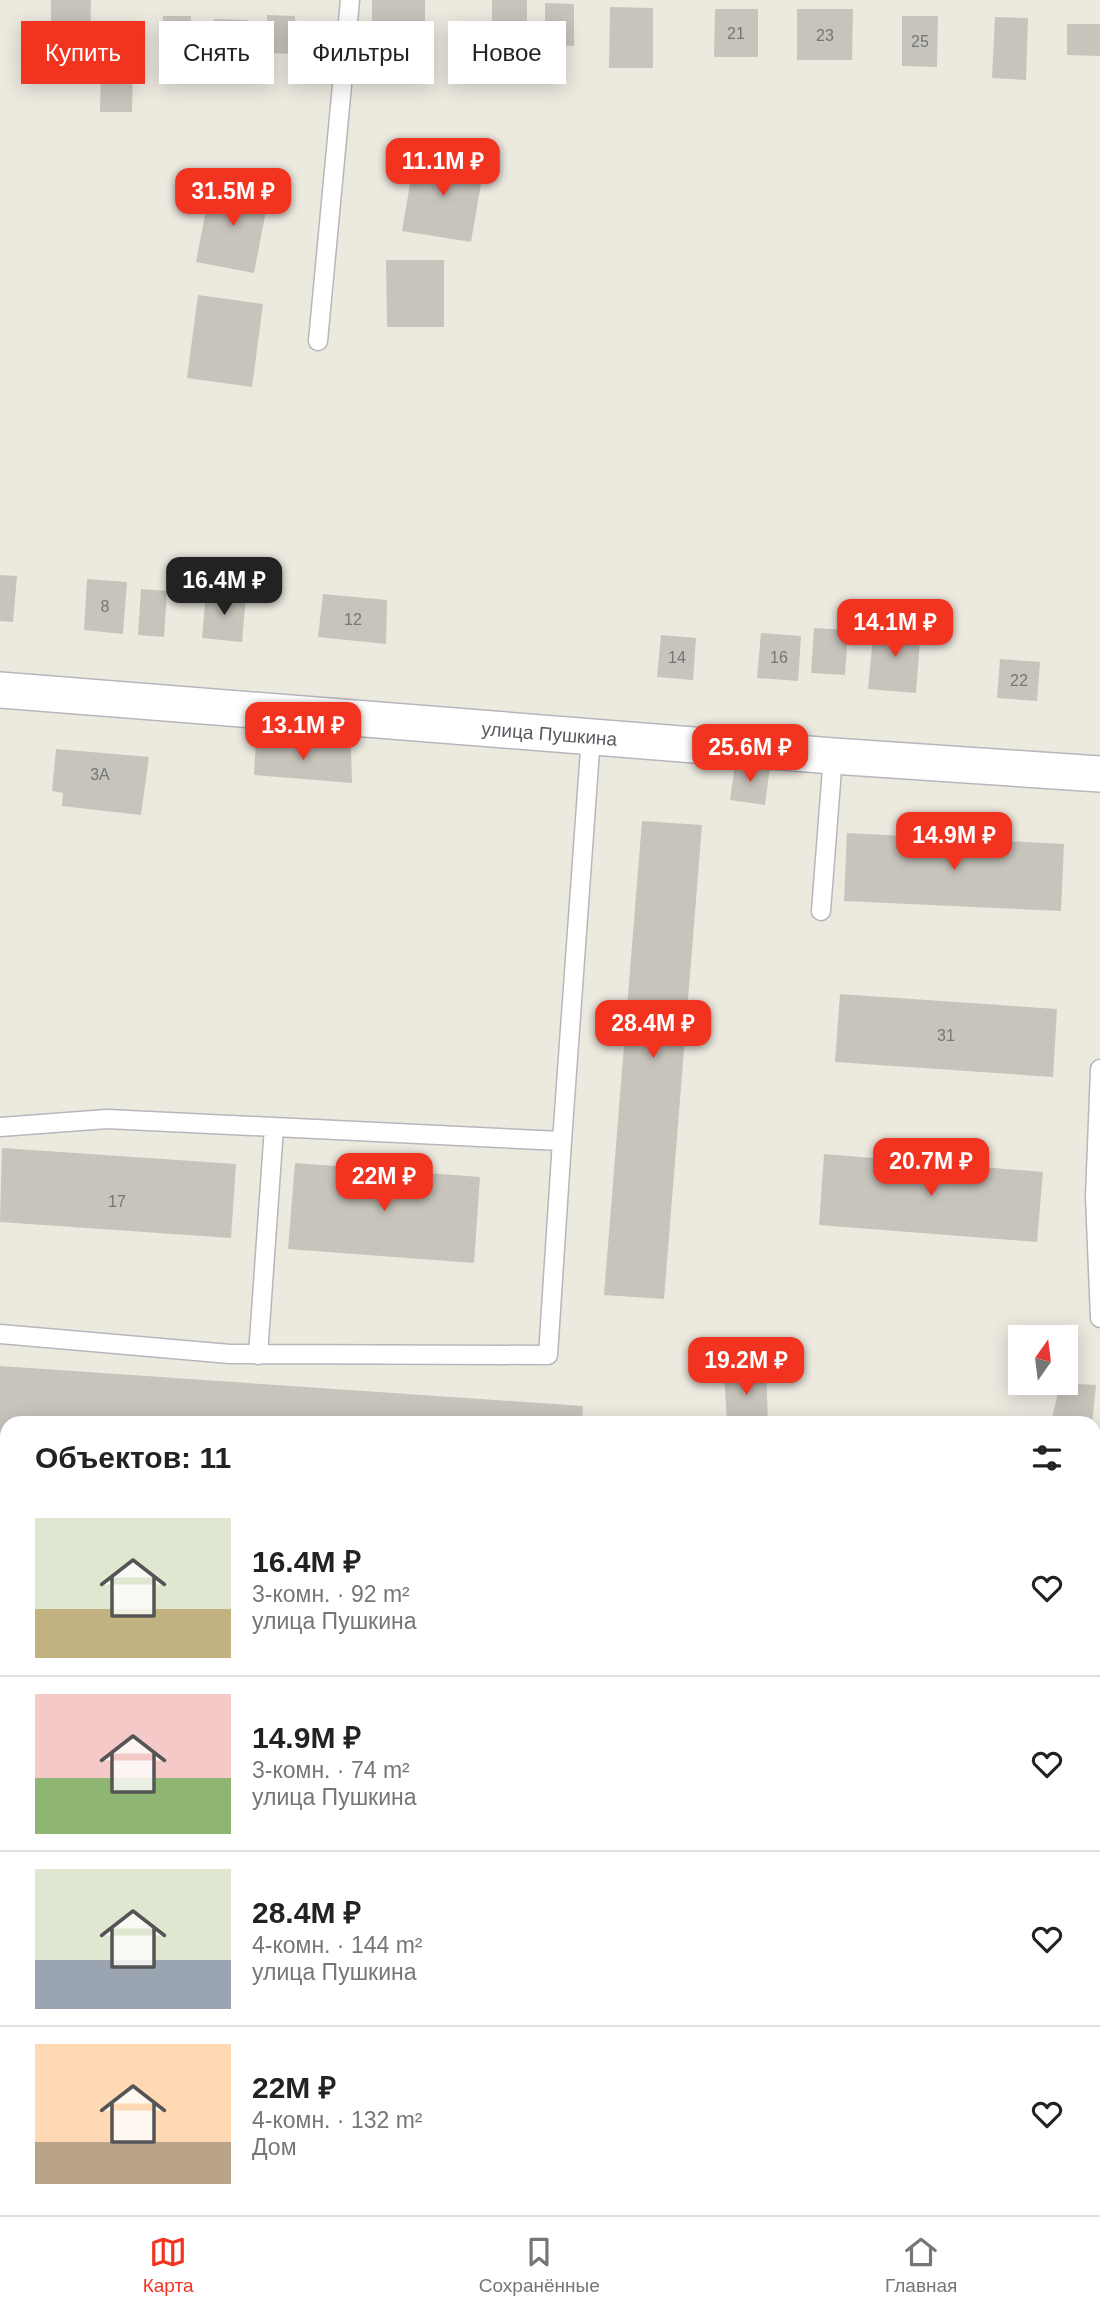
<!DOCTYPE html>
<html lang="ru">
<head>
<meta charset="utf-8">
<style>
	:root { --surface:#fff; --page:#f6f6f6; --text:#222; --muted:#767676; --line:#e0e0e0; --accent:#f13320 }
	body { margin:0; font-family:Helvetica,sans-serif; background:var(--page); color:var(--text); height:100vh; display:flex; flex-direction:column; font-size:26px; white-space:nowrap }
	* { box-sizing:border-box; margin:0 }
	p { font-size:23px; color:var(--muted) }
	.icon { flex:none; width:38px; height:38px; fill:none; stroke:currentColor; stroke-width:2; stroke-linecap:round; stroke-linejoin:round }
	.map { position:relative; flex:1; overflow:hidden }
	.sheet { position:absolute; left:0px; top:1416px; width:1101px; height:800px; display:flex; flex-direction:column; background:var(--surface); border-radius:21px 21px 0 0; box-shadow:0 4px 18px #0003 }
	.sheet>* { flex:none }
	.banner { position:absolute; left:21px; top:21px; width:700px; height:63px; display:flex; gap:14px }
	.needle { width:46px; rotate:14deg }
	.buttons { position:absolute; left:1008px; top:1325px; display:grid; gap:14px }
	.buttons a { display:grid; place-items:center; width:70px; height:70px; border-radius:0px; background:var(--surface); box-shadow:0 4px 18px #0003; font-size:35px }
	.price { position:absolute; translate:-50% -60px; padding:0 16px; border-radius:14px; background:var(--accent); color:#fff; font-size:23px; line-height:46px; filter:drop-shadow(0 2px 4px #0008) }
	.price::after { content:''; position:absolute; left:50%; top:42px; width:21px; height:16px; margin-left:-10px; background:inherit; clip-path:polygon(0 0,100% 0,50% 100%) }
	.price.current { background:#222; color:#fff }
	ul { padding:0; list-style:none }
	li { display:flex; align-items:center; gap:21px; height:175px; padding:0 35px }
	li+li { border-top:2px solid var(--line) }
	li span { display:grid; place-items:center; flex:none; width:196px; height:140px; border-radius:0px; color:#555 }
	li>.icon { margin-inline-start:auto }
	span .icon { width:84px; height:84px; fill:#fffc; stroke-width:1 }
	li b { font-size:30px }
	h2 { display:flex; justify-content:space-between; align-items:center; height:84px; padding:0 35px; font-size:30px }
	.pill { padding:0 24px; border-radius:0px; background:var(--surface); box-shadow:0 4px 18px #0003; font-size:24px; line-height:63px }
	.pill.current { background:var(--accent); color:#fff }
	.dock { display:flex; justify-content:space-around; align-items:center; height:98px; border-top:2px solid var(--line); background:var(--surface); font-size:19px; color:var(--muted) }
	.dock a { display:grid; justify-items:center; gap:4px }
	.dock .current { color:var(--accent) }
	.map>svg:first-child { display:block }
	.education { fill:#dcd8ce }
	.building { fill:#c7c4bc }
	.lines { fill:none; stroke-linecap:round; stroke-linejoin:round }
	.service-casing { stroke:#b5b7bd; stroke-width:21 }
	.minor-casing { stroke:#b5b7bd; stroke-width:38 }
	.service { stroke:#fff; stroke-width:18 }
	.minor { stroke:#fff; stroke-width:35 }
	.labels { text-anchor:middle; dominant-baseline:central; stroke-width:5; stroke-linejoin:round; paint-order:stroke }
	.number-label { font-size:16px; fill:#747678 }
	.street-label { font-size:19px; fill:#585c61; stroke:#fff }
</style>
</head>
<body>
<div class="map">
<svg width="1100" height="2215" viewBox="0 0 1100 2215">
	<rect width="100%" height="100%" fill="#ece9df"/>
	<path class="education" d="M1094,1590H1100V1969L1094,1968Z"/>
	<path class="building" d="M51,0H91L90,46H51Z
		M372,0H425V43L372,42Z
		M492,0H527V41H492Z
		M545,3L574,4V46L545,45Z
		M610,7L653,8V68H609Z
		M715,9H758V57H714Z
		M797,9H853L852,60H797Z
		M267,15L295,16V54L267,53Z
		M163,16H191L190,59L162,58Z
		M902,16H938L937,67L902,66Z
		M995,17L1028,18L1026,80L992,78Z
		M214,19L248,20L247,62H213Z
		M1067,24H1100V56L1067,55Z
		M101,64H133L132,112H100Z
		M415,155L484,166L471,242L402,231Z
		M211,184L269,195L254,273L196,262Z
		M386,260H444V327H387Z
		M198,295L263,304L252,387L187,378Z
		M0,575L17,576L13,622L0,621Z
		M87,579L127,582L123,634L84,630Z
		M141,589L167,591L164,637L138,635Z
		M206,592L246,595L242,642L202,638Z
		M323,594L387,600L386,644L318,637Z
		M874,625L921,628L916,693L868,689Z
		M814,628L848,630L845,675L811,673Z
		M761,633L801,636L798,681L757,678Z
		M661,635L696,638L693,680L657,677Z
		M1000,659L1040,662L1037,701L997,698Z
		M256,741L351,748L352,783L254,775Z
		M56,749L149,757L141,815L62,806L63,793L52,791Z
		M735,764L770,767L765,805L730,800Z
		M642,821L702,825L664,1299L604,1295Z
		M847,833L1064,844L1061,911L844,901Z
		M840,994L1057,1009L1053,1077L835,1062Z
		M2,1148L236,1164L231,1238L0,1222Z
		M824,1154L1043,1172L1037,1242L819,1225Z
		M295,1163L480,1177L474,1263L288,1249Z
		M0,1366L583,1406L582,1423H7V1441H0Z
		M766,1370L768,1423H727L724,1372Z
		M1060,1383L1096,1385L1092,1423H1051Z
		M0,1523H7V1661H0Z
		M1094,1710L1100,1711V1785L1094,1784Z
		M0,2111L7,2112V2143L0,2142Z
		M0,2178L7,2179V2199H0Z
		M1094,2185L1100,2186V2215H1070L1071,2208H1094Z
		M905,2208H953V2215H875L874,2211Z"/>
	<g class="lines">
		<g class="service-casing">
			<path id="service" d="M318,341L350,0
				M821,911L833,756
				M1100,1069L1095,1197L1100,1318
				M0,1127L107,1119L562,1141L591,736
				M0,1334L230,1354L548,1355L562,1141
				M258,1355L274,1127
				M0,1495L7,1496
				M1094,2135H1100"/>
		</g>
		<g class="minor-casing">
			<g id="minor">
				<path id="s1" d="M0,690L833,756L1100,774"/>
			</g>
		</g>
		<use href="#service" class="service"/>
		<use href="#minor" class="minor"/>
	</g>
	<g class="labels">
		<g class="number-label">
			<text x="736" y="33">21</text>
			<text x="825" y="35">23</text>
			<text x="920" y="41">25</text>
			<text x="105" y="606">8</text>
			<text x="353" y="619">12</text>
			<text x="677" y="657">14</text>
			<text x="779" y="657">16</text>
			<text x="1019" y="680">22</text>
			<text x="100" y="774">3А</text>
			<text x="946" y="1035">31</text>
			<text x="117" y="1201">17</text>
		</g>
		<g class="street-label">
			<text stroke="none"><textPath href="#s1" startOffset="551">улица Пушкина</textPath></text>
		</g>
	</g>
</svg>
<div class="buttons">
<a><svg class="needle" viewBox="-14 -14 28 28"><path d="M0-13l5 13h-10z" fill="#e53935"/><path d="M0 13l5-13h-10z" fill="#767676"/></svg></a>
</div>
<b class="price" style="left:443px;top:198px">11.1M ₽</b>
<b class="price" style="left:233px;top:228px">31.5M ₽</b>
<b class="price current" style="left:224px;top:617px">16.4M ₽</b>
<b class="price" style="left:895px;top:659px">14.1M ₽</b>
<b class="price" style="left:303px;top:762px">13.1M ₽</b>
<b class="price" style="left:750px;top:784px">25.6M ₽</b>
<b class="price" style="left:954px;top:872px">14.9M ₽</b>
<b class="price" style="left:653px;top:1060px">28.4M ₽</b>
<b class="price" style="left:931px;top:1198px">20.7M ₽</b>
<b class="price" style="left:384px;top:1213px">22M ₽</b>
<b class="price" style="left:746px;top:1397px">19.2M ₽</b>
<div class="banner">
<a class="pill current">Купить</a>
<a class="pill">Снять</a>
<a class="pill">Фильтры</a>
<a class="pill">Новое</a>
</div>
<section class="sheet">
<h2>Объектов: 11<svg class="icon" aria-label="filters" viewBox="0 0 24 24"><path d="M4 7h16M4 17h16"/><circle cx="9" cy="7" r="2"/><circle cx="15" cy="17" r="2"/></svg></h2>
<ul>
<li><span style="background:linear-gradient(#dfe7d0 65%,#c2b280 0)"><svg class="icon" aria-label="home" viewBox="0 0 24 24"><path d="M3 11l9-7 9 7M6 9v11h12V9"/></svg></span><div><b>16.4M ₽</b><p>3-комн. · 92 m²</p><p>улица Пушкина</p></div><svg class="icon" aria-label="heart" viewBox="0 0 24 24"><path d="M12 20l-8-8c-3-5 5-10 8-4 3-6 11-1 8 4z"/></svg></li>
<li><span style="background:linear-gradient(#f6c9c9 60%,#8fb573 0)"><svg class="icon" aria-label="home" viewBox="0 0 24 24"><path d="M3 11l9-7 9 7M6 9v11h12V9"/></svg></span><div><b>14.9M ₽</b><p>3-комн. · 74 m²</p><p>улица Пушкина</p></div><svg class="icon" aria-label="heart" viewBox="0 0 24 24"><path d="M12 20l-8-8c-3-5 5-10 8-4 3-6 11-1 8 4z"/></svg></li>
<li><span style="background:linear-gradient(#dfe7d0 65%,#9aa5b1 0)"><svg class="icon" aria-label="home" viewBox="0 0 24 24"><path d="M3 11l9-7 9 7M6 9v11h12V9"/></svg></span><div><b>28.4M ₽</b><p>4-комн. · 144 m²</p><p>улица Пушкина</p></div><svg class="icon" aria-label="heart" viewBox="0 0 24 24"><path d="M12 20l-8-8c-3-5 5-10 8-4 3-6 11-1 8 4z"/></svg></li>
<li><span style="background:linear-gradient(#ffd9b3 70%,#b9a48a 0)"><svg class="icon" aria-label="home" viewBox="0 0 24 24"><path d="M3 11l9-7 9 7M6 9v11h12V9"/></svg></span><div><b>22M ₽</b><p>4-комн. · 132 m²</p><p>Дом</p></div><svg class="icon" aria-label="heart" viewBox="0 0 24 24"><path d="M12 20l-8-8c-3-5 5-10 8-4 3-6 11-1 8 4z"/></svg></li>
</ul>
</section>
</div>
<nav class="dock">
<a class="current"><svg class="icon" aria-label="map" viewBox="0 0 24 24"><path d="M3 6l6-2 6 2 6-2v14l-6 2-6-2-6 2zM9 4v14M15 6v14"/></svg>Карта</a>
<a><svg class="icon" aria-label="saved" viewBox="0 0 24 24"><path d="M7 4h10v16l-5-4-5 4z"/></svg>Сохранённые</a>
<a><svg class="icon" aria-label="home" viewBox="0 0 24 24"><path d="M3 11l9-7 9 7M6 9v11h12V9"/></svg>Главная</a>
</nav>
</body>
</html>
